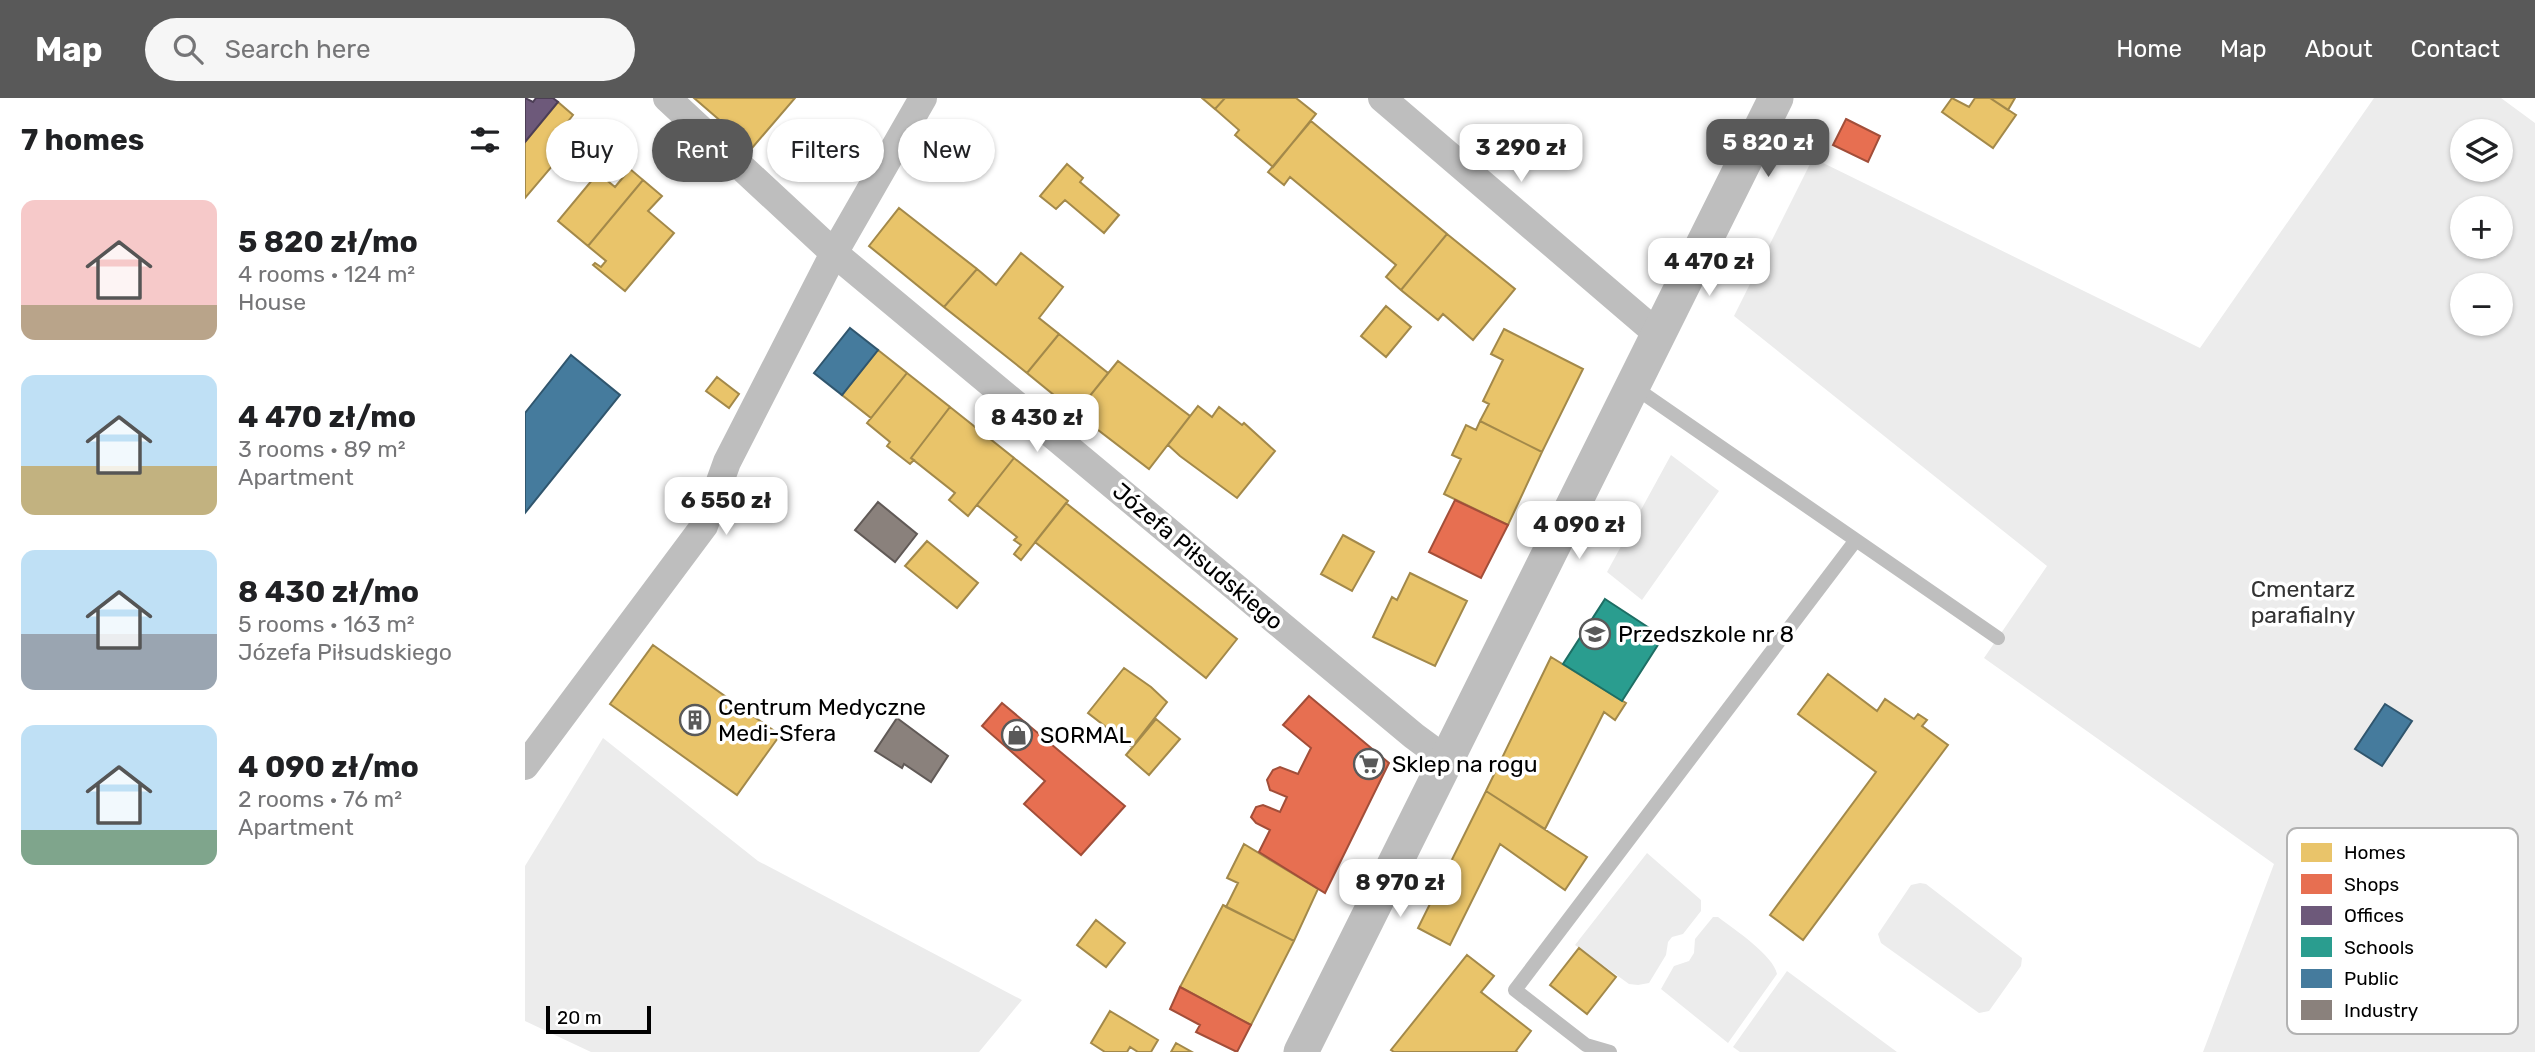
<!DOCTYPE html>
<html lang="en">
<head>
<meta charset="utf-8">
<style>
	:root { --surface:#fff; --page:#f6f6f6; --text:#202124; --muted:#757577; --accent:#595959 }
	body { margin:0; font-family:Rubik,sans-serif; background:var(--page); color:var(--text); height:100vh; display:flex; flex-direction:column; font-size:26px; white-space:nowrap }
	* { box-sizing:border-box; margin:0 }
	p { font-size:23px; color:var(--muted) }
	.icon { flex:none; width:38px; height:38px; fill:none; stroke:currentColor; stroke-width:2; stroke-linecap:round; stroke-linejoin:round }
	.map { position:relative; flex:1; overflow:hidden }
	.side { display:flex; flex-direction:column; background:var(--surface); width:525px }
	.side>* { flex:none }
	.guide { position:absolute; left:21px; top:21px; width:665px; height:63px; display:flex; gap:14px }
	.fabs { position:absolute; left:1925px; top:21px; display:grid; gap:14px }
	.fabs a { display:grid; place-items:center; width:63px; height:63px; border-radius:50%; background:var(--surface); box-shadow:0 2px 5px #0004; font-size:35px }
	.scale { position:absolute; left:21px; bottom:18px; width:105px; box-sizing:border-box; padding-left:7px; border:4px solid #000; border-top:0; font-size:19px; line-height:24px; white-space:nowrap; color:#000; -webkit-text-stroke:5px #fff; paint-order:stroke }
	.price { position:absolute; translate:-50% -60px; padding:0 16px; border-radius:14px; background:#fff; color:#222; font-size:23px; line-height:46px; filter:drop-shadow(0 2px 4px #0008) }
	.price::after { content:''; position:absolute; left:50%; top:42px; width:21px; height:16px; margin-left:-10px; background:inherit; clip-path:polygon(0 0,100% 0,50% 100%) }
	.price.selected { background:var(--accent); color:#fff }
	ul { padding:0; list-style:none }
	li { display:flex; align-items:center; gap:21px; height:175px; padding:0 21px }
	li span { display:grid; place-items:center; flex:none; width:196px; height:140px; border-radius:14px; color:#555 }
	li>.icon { margin-inline-start:auto }
	span .icon { width:84px; height:84px; fill:#fffc; stroke-width:1 }
	li b { font-size:30px }
	h2 { display:flex; justify-content:space-between; align-items:center; height:84px; padding:0 21px; font-size:30px }
	.tag { padding:0 24px; border-radius:32px; background:var(--surface); box-shadow:0 2px 5px #0004; font-size:24px; line-height:63px }
	.tag.selected { background:var(--accent); color:#fff }
	header { display:flex; align-items:center; gap:42px; box-sizing:border-box; height:98px; padding:0 35px; background:var(--accent); color:#fff }
	header strong { font-size:33px }
	nav { display:flex; gap:38px; margin-inline-start:auto; font-size:24px }
	.search { width:490px; height:63px; background:var(--page); display:flex; align-items:center; gap:18px; box-sizing:border-box; padding:0 24px; border-radius:38px; color:var(--muted); font-size:26px }
	main { display:flex; flex:1; min-height:0 }
	.map>svg:first-child { display:block }
	.green { fill:#ececec; fill-rule:evenodd }
	.homes { fill:#e9c46a; stroke:#a3894a; stroke-width:2 }
	.shops { fill:#e76f51; stroke:#a24e39; stroke-width:2 }
	.offices { fill:#6d597a; stroke:#4c3e55; stroke-width:2 }
	.schools { fill:#2a9d8f; stroke:#1d6e64; stroke-width:2 }
	.public { fill:#457b9d; stroke:#30566e; stroke-width:2 }
	.industry { fill:#8a817c; stroke:#615a57; stroke-width:2 }
	.lines { fill:none; stroke-linecap:round; stroke-linejoin:round }
	.service { stroke:#bebebe; stroke-width:14 }
	.minor { stroke:#bebebe; stroke-width:28 }
	.tertiary { stroke:#bebebe; stroke-width:35 }
	.labels { text-anchor:middle; dominant-baseline:central; stroke-width:7; stroke-linejoin:round; paint-order:stroke }
	.street-label { font-size:23px; fill:#000; stroke:#fff }
	.park-label { font-size:23px; fill:#333; stroke:#fff }
	.poi-label { font-size:23px; fill:#000; stroke:#fff; text-anchor:start }
	.key { fill:#fff; stroke:#b2b2b2; stroke-width:2 }
	.key-label { font-size:19px; fill:#000 }
</style>
</head>
<body>
<header>
<strong>Map</strong>
<div class="search"><svg class="icon" aria-label="search" viewBox="0 0 24 24"><circle cx="10" cy="10" r="6"/><path d="M15 15l6 6"/></svg>Search here</div>
<nav><a>Home</a><a>Map</a><a>About</a><a>Contact</a></nav>
</header>
<main>
<section class="side">
<h2>7 homes<svg class="icon" aria-label="filters" viewBox="0 0 24 24"><path d="M4 7h16M4 17h16"/><circle cx="9" cy="7" r="2"/><circle cx="15" cy="17" r="2"/></svg></h2>
<ul>
<li><span style="background:linear-gradient(#f6c9c9 75%,#b9a48a 0)"><svg class="icon" aria-label="home" viewBox="0 0 24 24"><path d="M3 11l9-7 9 7M6 9v11h12V9"/></svg></span><div><b>5 820 zł/mo</b><p>4 rooms · 124 m²</p><p>House</p></div></li>
<li><span style="background:linear-gradient(#bfe0f5 65%,#c2b280 0)"><svg class="icon" aria-label="home" viewBox="0 0 24 24"><path d="M3 11l9-7 9 7M6 9v11h12V9"/></svg></span><div><b>4 470 zł/mo</b><p>3 rooms · 89 m²</p><p>Apartment</p></div></li>
<li><span style="background:linear-gradient(#bfe0f5 60%,#9aa5b1 0)"><svg class="icon" aria-label="home" viewBox="0 0 24 24"><path d="M3 11l9-7 9 7M6 9v11h12V9"/></svg></span><div><b>8 430 zł/mo</b><p>5 rooms · 163 m²</p><p>Józefa Piłsudskiego</p></div></li>
<li><span style="background:linear-gradient(#bfe0f5 75%,#7fa58c 0)"><svg class="icon" aria-label="home" viewBox="0 0 24 24"><path d="M3 11l9-7 9 7M6 9v11h12V9"/></svg></span><div><b>4 090 zł/mo</b><p>2 rooms · 76 m²</p><p>Apartment</p></div></li>
</ul>
</section>
<div class="map">
<svg width="2010" height="954" viewBox="0 0 2010 954">
	<rect width="100%" height="100%" fill="#fff"/>
	<path class="green" d="M1849,0H1976L2010,25V954H1678L1749,766L1459,560L1522,468L1209,218L1288,60L1675,250ZM1937,33H1976V72H1937ZM1937,110H1976V149H1937ZM1937,187H1976V226H1937Z
		M1146,357L1194,393L1117,502L1082,474Z
		M78,640L233,763L497,902L454,954H66L0,923V768Z
		M1122,755L1176,802V813L1158,836L1147,839L1143,844L1141,857L1124,885L1113,887L1104,886L1050,847Z
		M1395,785L1401,786L1497,860L1496,868L1464,913L1454,915L1356,845L1353,836L1386,787Z
		M1188,819H1193C1209,831 1249,858 1252,876L1203,945L1136,891L1149,868L1164,863L1169,855L1170,841Z
		M1262,873L1372,954H1215L1208,949Z"/>
	<path class="homes" d="M169,0H270L227,50Z
		M677,0H700L690,11Z
		M700,0H771L791,16L748,69L710,37L714,32L690,11Z
		M1427,0L1444,9L1450,0H1465L1491,17L1468,50L1417,14Z
		M1465,0H1490L1483,12Z
		M33,4L48,17L38,30L51,40L0,100V44Z
		M786,23L922,136L876,192L861,179L871,167L765,79L759,87L743,74Z
		M542,66L558,80L555,84L594,117L579,135L540,102L531,111L515,98Z
		M105,71L118,82L63,148L33,123L73,75L90,89Z
		M118,82L137,98L123,113L149,135L100,193L68,167L70,165L76,169L81,163L63,148Z
		M374,110L452,171L419,209L344,148Z
		M922,136L990,191L948,242L918,216L913,222L876,192Z
		M496,155L538,189L514,220L534,236L502,275L419,209L452,171L471,187Z
		M861,208L886,229L861,259L836,238Z
		M979,231L1058,271L1017,354L955,323L964,306L958,303L978,262L966,256Z
		M534,236L583,275L551,315L502,275Z
		M353,252L382,275L346,320L317,297Z
		M593,263L665,318L624,371L551,315Z
		M382,275L425,309L386,360L389,362L385,366L362,348L365,344L342,325Z
		M192,279L214,296L204,310L181,293Z
		M673,308L687,319L694,309L717,327L719,325L750,353L712,400L655,358L643,347Z
		M425,309L489,360L443,418L424,402L430,395L386,360Z
		M955,323L1017,354L983,427L919,396L936,361L927,357L941,327L951,332Z
		M489,360L543,403L496,462L489,456L496,447L489,442L492,439L452,407Z
		M541,405L712,541L681,580L510,444Z
		M818,437L849,454L827,493L796,476Z
		M402,443L453,485L432,510L380,468Z
		M885,475L942,503L910,568L848,539L867,499L872,502Z
		M128,547L255,637L212,697L85,606Z
		M1026,559L1101,605L1090,622L1079,614L1020,731L961,693Z
		M599,570L626,589L642,604L607,649L563,615Z
		M1303,576L1352,613L1360,601L1389,621L1393,616L1402,622L1397,628L1423,647L1278,842L1245,817L1351,674L1273,616Z
		M631,621L655,641L624,677L601,657Z
		M961,693L1062,759L1040,792L975,746L925,847L893,830Z
		M719,746L793,791L769,843L701,809L713,785L702,780Z
		M698,807L769,843L726,927L655,889Z
		M571,822L600,845L581,869L552,847Z
		M1054,850L1091,879L1062,916L1025,887Z
		M942,857L969,878L956,894L1006,933L991,953L992,954H869L866,952Z
		M585,913L633,942L626,954H613L605,949L602,954H580L566,945Z
		M651,945L667,954H646Z"/>
	<path class="shops" d="M1321,21L1355,38L1343,64L1308,47Z
		M930,402L983,427L956,480L904,454Z
		M784,598L864,665L800,795L734,754L745,732L731,725L726,719L731,709L738,707L755,714L762,699L745,692L742,682L748,672L755,669L773,676L786,650L758,627Z
		M477,605L600,708L556,757L499,706L520,683L457,628Z
		M655,889L726,927L712,954L671,934L675,927L645,911Z"/>
	<path class="offices" d="M0,0L8,4L11,0H28L33,4L0,44Z"/>
	<path class="schools" d="M1080,501L1138,539L1097,603L1038,566Z"/>
	<path class="public" d="M325,230L353,252L317,297L289,275Z
		M46,257L95,297L0,415V315Z
		M1860,606L1887,623L1857,668L1830,651Z"/>
	<path class="industry" d="M353,404L392,436L370,464L330,432Z
		M372,620L423,658L406,684L379,666L377,670L350,653Z"/>
	<g class="lines">
		<path class="service" d="M1109,289L1473,540
			M1085,954L1061,947L990,892L1331,442"/>
		<path class="minor" d="M142,0L309,155L889,638L923,663
			M857,0L1134,237
			M0,668L179,428L202,364L309,155L398,0"/>
		<path class="tertiary" d="M776,954L1251,0"/>
	</g>
	<defs>
		<g id="school-ring" transform="scale(1.575)"><circle r="9.5" fill="#fff" stroke="#595959" stroke-width="1.5"/><path d="M0-5L7-2L0 1L-7-2ZM-4 1L0 2.5L4 1V4Q0 6-4 4Z" fill="#595959"/></g>
		<g id="building-ring" transform="scale(1.575)"><circle r="9.5" fill="#fff" stroke="#595959" stroke-width="1.5"/><path d="M-4-6H4V6H1V3H-1V6H-4ZM-2.5-4.3h1.7v1.8h-1.7ZM.8-4.3h1.7v1.8H.8ZM-2.5-1h1.7V.8h-1.7ZM.8-1h1.7V.8H.8Z" fill="#595959"/></g>
		<g id="shop-ring" transform="scale(1.575)"><circle r="9.5" fill="#fff" stroke="#595959" stroke-width="1.5"/><path d="M-5-2.5h2.3a2.7 3.5 0 0 1 5.4 0H5L5.5 6h-11ZM-1.5-2.5h3a1.5 2.3 0 0 0-3 0Z" fill="#595959"/></g>
		<g id="supermarket-ring" transform="scale(1.575)"><circle r="9.5" fill="#fff" stroke="#595959" stroke-width="1.5"/><path d="M-6-5.5h2.5l.6 2H6L4.5 2H-2.5L-4.4-4H-6ZM-1.5 3.2a1.3 1.3 0 1 0 .1 0ZM3 3.2a1.3 1.3 0 1 0 .1 0Z" fill="#595959"/></g>
	</defs>
	<g fill-rule="evenodd">
		<use href="#school-ring" x="1070" y="536"/>
		<use href="#building-ring" x="170" y="622"/>
		<use href="#shop-ring" x="492" y="637"/>
		<use href="#supermarket-ring" x="844" y="666"/>
	</g>
	<g class="labels">
		<g class="street-label">
			<text transform="translate(673 458) rotate(40)">Józefa Piłsudskiego</text>
		</g>
		<g class="park-label">
			<text x="1778" y="491">Cmentarz<tspan x="1778" dy="26">parafialny</tspan></text>
		</g>
		<g class="poi-label">
			<text x="1093" y="536">Przedszkole nr 8</text>
			<text x="193" y="609">Centrum Medyczne<tspan x="193" dy="26">Medi-Sfera</tspan></text>
			<text x="515" y="637">SORMAL</text>
			<text x="867" y="666">Sklep na rogu</text>
		</g>
	</g>
	<rect x="1762" y="730" width="231" height="206" rx="10" class="key"/>
	<rect x="1776" y="745" width="31" height="19" fill="#e9c46a"/>
	<rect x="1776" y="776" width="31" height="20" fill="#e76f51"/>
	<rect x="1776" y="808" width="31" height="19" fill="#6d597a"/>
	<rect x="1776" y="839" width="31" height="20" fill="#2a9d8f"/>
	<rect x="1776" y="871" width="31" height="19" fill="#457b9d"/>
	<rect x="1776" y="902" width="31" height="20" fill="#8a817c"/>
	<g class="key-label">
		<text x="1819" y="761">Homes</text>
		<text x="1819" y="793">Shops</text>
		<text x="1819" y="824">Offices</text>
		<text x="1819" y="856">Schools</text>
		<text x="1819" y="887">Public</text>
		<text x="1819" y="919">Industry</text>
	</g>
</svg>
<div class="fabs">
<a><svg class="icon" aria-label="layers" viewBox="0 0 24 24"><path d="M12 4l9 5-9 5-9-5zM3 14l9 5 9-5"/></svg></a>
<a>+</a>
<a>−</a>
</div>
<div class="scale">20 m</div>
<b class="price selected" style="left:1243px;top:81px">5 820 zł</b>
<b class="price" style="left:996px;top:86px">3 290 zł</b>
<b class="price" style="left:1184px;top:200px">4 470 zł</b>
<b class="price" style="left:512px;top:356px">8 430 zł</b>
<b class="price" style="left:201px;top:439px">6 550 zł</b>
<b class="price" style="left:1054px;top:463px">4 090 zł</b>
<b class="price" style="left:875px;top:821px">8 970 zł</b>
<div class="guide">
<a class="tag">Buy</a>
<a class="tag selected">Rent</a>
<a class="tag">Filters</a>
<a class="tag">New</a>
</div>
</div>
</main>
</body>
</html>
